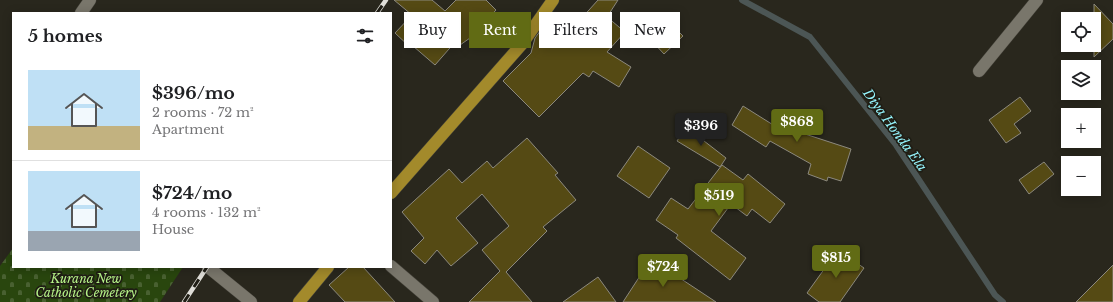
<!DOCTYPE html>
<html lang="en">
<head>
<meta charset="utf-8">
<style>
	:root { --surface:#fff; --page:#f6f6f6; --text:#202124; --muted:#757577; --line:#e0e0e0; --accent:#616b14 }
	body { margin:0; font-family:"Libre Baskerville",serif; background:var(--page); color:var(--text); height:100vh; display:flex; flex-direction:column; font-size:15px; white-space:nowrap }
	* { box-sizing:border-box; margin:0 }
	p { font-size:13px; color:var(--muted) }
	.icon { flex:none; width:22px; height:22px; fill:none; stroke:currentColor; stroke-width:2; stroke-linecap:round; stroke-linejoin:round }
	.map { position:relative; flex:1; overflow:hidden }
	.details { position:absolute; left:12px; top:12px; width:380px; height:256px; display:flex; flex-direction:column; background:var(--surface); border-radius:0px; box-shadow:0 2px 10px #0003 }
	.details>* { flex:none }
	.top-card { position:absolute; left:404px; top:12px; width:380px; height:36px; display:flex; gap:8px }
	.controls { position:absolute; left:1061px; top:12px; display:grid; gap:8px }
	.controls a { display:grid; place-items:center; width:40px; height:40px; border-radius:0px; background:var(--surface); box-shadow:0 2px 10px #0003; font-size:20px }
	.price { position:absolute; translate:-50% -34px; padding:0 9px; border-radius:4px; background:var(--accent); color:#fff; font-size:13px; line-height:26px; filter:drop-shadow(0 1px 2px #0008) }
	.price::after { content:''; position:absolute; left:50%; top:24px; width:12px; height:9px; margin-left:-6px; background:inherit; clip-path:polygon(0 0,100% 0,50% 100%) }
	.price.selected { background:#222; color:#fff }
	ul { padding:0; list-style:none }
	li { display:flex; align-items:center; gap:12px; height:100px; padding:0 16px }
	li+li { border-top:1px solid var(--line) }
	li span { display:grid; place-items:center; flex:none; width:112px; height:80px; border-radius:0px; color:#555 }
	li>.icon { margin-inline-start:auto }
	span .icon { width:48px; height:48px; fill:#fffc; stroke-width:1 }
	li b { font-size:17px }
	h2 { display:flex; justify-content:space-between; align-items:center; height:48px; padding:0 16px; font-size:17px }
	.pill { padding:0 14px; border-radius:0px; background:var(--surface); box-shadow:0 2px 10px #0003; font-size:14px; line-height:36px }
	.pill.selected { background:var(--accent); color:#fff }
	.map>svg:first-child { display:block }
	.cemetery { fill:url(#cemetery-stones) }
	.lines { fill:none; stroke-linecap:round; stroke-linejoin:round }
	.stream { stroke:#4c5655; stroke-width:6 }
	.building { fill:#554a14; stroke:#8c897e }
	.minor-casing { stroke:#44423a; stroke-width:13 }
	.major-casing { stroke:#44423a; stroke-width:13 }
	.minor { stroke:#79766b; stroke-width:12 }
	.major { stroke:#a38a2b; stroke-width:12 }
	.rail-casing { stroke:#dfded8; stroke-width:4.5 }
	.rail { stroke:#1f1d14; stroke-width:3; stroke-dasharray:9; stroke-linecap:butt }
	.labels { text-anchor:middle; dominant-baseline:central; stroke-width:3.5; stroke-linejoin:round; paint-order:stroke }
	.park-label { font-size:12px; font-style:italic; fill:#b6f388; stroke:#1f1d14 }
	.water-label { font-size:13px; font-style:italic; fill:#96f6fe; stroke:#1f1d14 }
</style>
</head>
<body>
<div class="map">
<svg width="1113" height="302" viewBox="0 0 1113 302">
	<defs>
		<pattern id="cemetery-stones" width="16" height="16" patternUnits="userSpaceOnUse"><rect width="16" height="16" fill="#29460e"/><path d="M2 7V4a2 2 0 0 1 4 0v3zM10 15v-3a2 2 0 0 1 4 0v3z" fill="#496131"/></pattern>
	</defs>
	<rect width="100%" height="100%" fill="#29271d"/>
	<path class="cemetery" d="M13,248V267H183L160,302H0V266Z"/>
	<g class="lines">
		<path class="stream" d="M742,0L810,37L896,145L995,295L1003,302"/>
	</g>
	<path class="building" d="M394,0H432L445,11L456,0H486L496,10L470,38L460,45L456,41L435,65L413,46L411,48L395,33L412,15Z
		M598,0H618L607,17L625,32L607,52L631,67L619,87L593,71L589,77L583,73L539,117L503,81L531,53L535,38L546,23L571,30Z
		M1094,4L1113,24V39L1094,57Z
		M654,15L666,27L670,23L683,36L664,54L640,28Z
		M1020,97L1031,111L1014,124L1021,133L1006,143L989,120Z
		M743,106L786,133L797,112L812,121L805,134L851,149L841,181L828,177L827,181L808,174L811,164L770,141L766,147L732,125Z
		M686,127L726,158L720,167L677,141Z
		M527,138L558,173L555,175L576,200L543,227L547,231L506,272L532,302H469L500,271L482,250L509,226L482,194L456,218L478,243L451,266L437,250L425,264L411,251L424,238L402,212L449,169L462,183L487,161L493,168Z
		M638,146L670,168L649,198L617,176Z
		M1044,162L1054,174L1029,194L1019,180Z
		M722,165L743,180L748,174L785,204L770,223L752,209L747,216L731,204L711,231L746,258L730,280L676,238L678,235L656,220L671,198L688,209Z
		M838,250L864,268L840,302H819L807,293Z
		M651,259L716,302H623Z
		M1113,265V302H1076Z
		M349,267H363L395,302H345L329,285Z
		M598,277L616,302H563Z"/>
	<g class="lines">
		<g class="minor-casing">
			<path id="minor" d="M81,13L90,0
				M979,71L1037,0
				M391,266L433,302
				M208,267L251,302"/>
		</g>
		<g class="major-casing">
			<path id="major" d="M391,193L522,44L553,0
				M299,302L328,267"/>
		</g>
		<use href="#minor" class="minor"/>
		<use href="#major" class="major"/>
		<g class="rail-casing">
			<path id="rail" d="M377,13L386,0
				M184,302L207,267"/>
		</g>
		<use href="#rail" class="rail"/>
	</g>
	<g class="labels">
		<g class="park-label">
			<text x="86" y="278">Kurana New<tspan x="86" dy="14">Catholic Cemetery</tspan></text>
		</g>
		<g class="water-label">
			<text transform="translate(895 130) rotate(54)">Diya Honda Ela</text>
		</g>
	</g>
</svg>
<div class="controls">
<a><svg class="icon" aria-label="locate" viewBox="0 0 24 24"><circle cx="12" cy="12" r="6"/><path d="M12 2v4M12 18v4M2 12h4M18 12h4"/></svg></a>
<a><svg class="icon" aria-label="layers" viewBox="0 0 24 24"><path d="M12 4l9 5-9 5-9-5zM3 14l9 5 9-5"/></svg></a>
<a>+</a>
<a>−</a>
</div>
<b class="price" style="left:797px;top:143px">$868</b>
<b class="price selected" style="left:701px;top:147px">$396</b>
<b class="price" style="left:719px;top:217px">$519</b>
<b class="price" style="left:836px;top:279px">$815</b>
<b class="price" style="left:663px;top:288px">$724</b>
<div class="top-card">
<a class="pill">Buy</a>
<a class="pill selected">Rent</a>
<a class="pill">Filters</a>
<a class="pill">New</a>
</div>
<section class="details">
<h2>5 homes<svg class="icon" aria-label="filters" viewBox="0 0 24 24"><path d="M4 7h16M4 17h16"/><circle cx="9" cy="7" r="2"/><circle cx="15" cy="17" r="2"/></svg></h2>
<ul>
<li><span style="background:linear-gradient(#bfe0f5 70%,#c2b280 0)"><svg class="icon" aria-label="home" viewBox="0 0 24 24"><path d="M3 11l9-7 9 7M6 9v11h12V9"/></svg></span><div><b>$396/mo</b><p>2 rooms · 72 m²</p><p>Apartment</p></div></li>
<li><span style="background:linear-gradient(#bfe0f5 75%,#9aa5b1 0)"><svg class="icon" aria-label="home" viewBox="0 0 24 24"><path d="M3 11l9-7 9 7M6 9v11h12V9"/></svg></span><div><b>$724/mo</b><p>4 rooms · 132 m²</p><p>House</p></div></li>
</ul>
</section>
</div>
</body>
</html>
